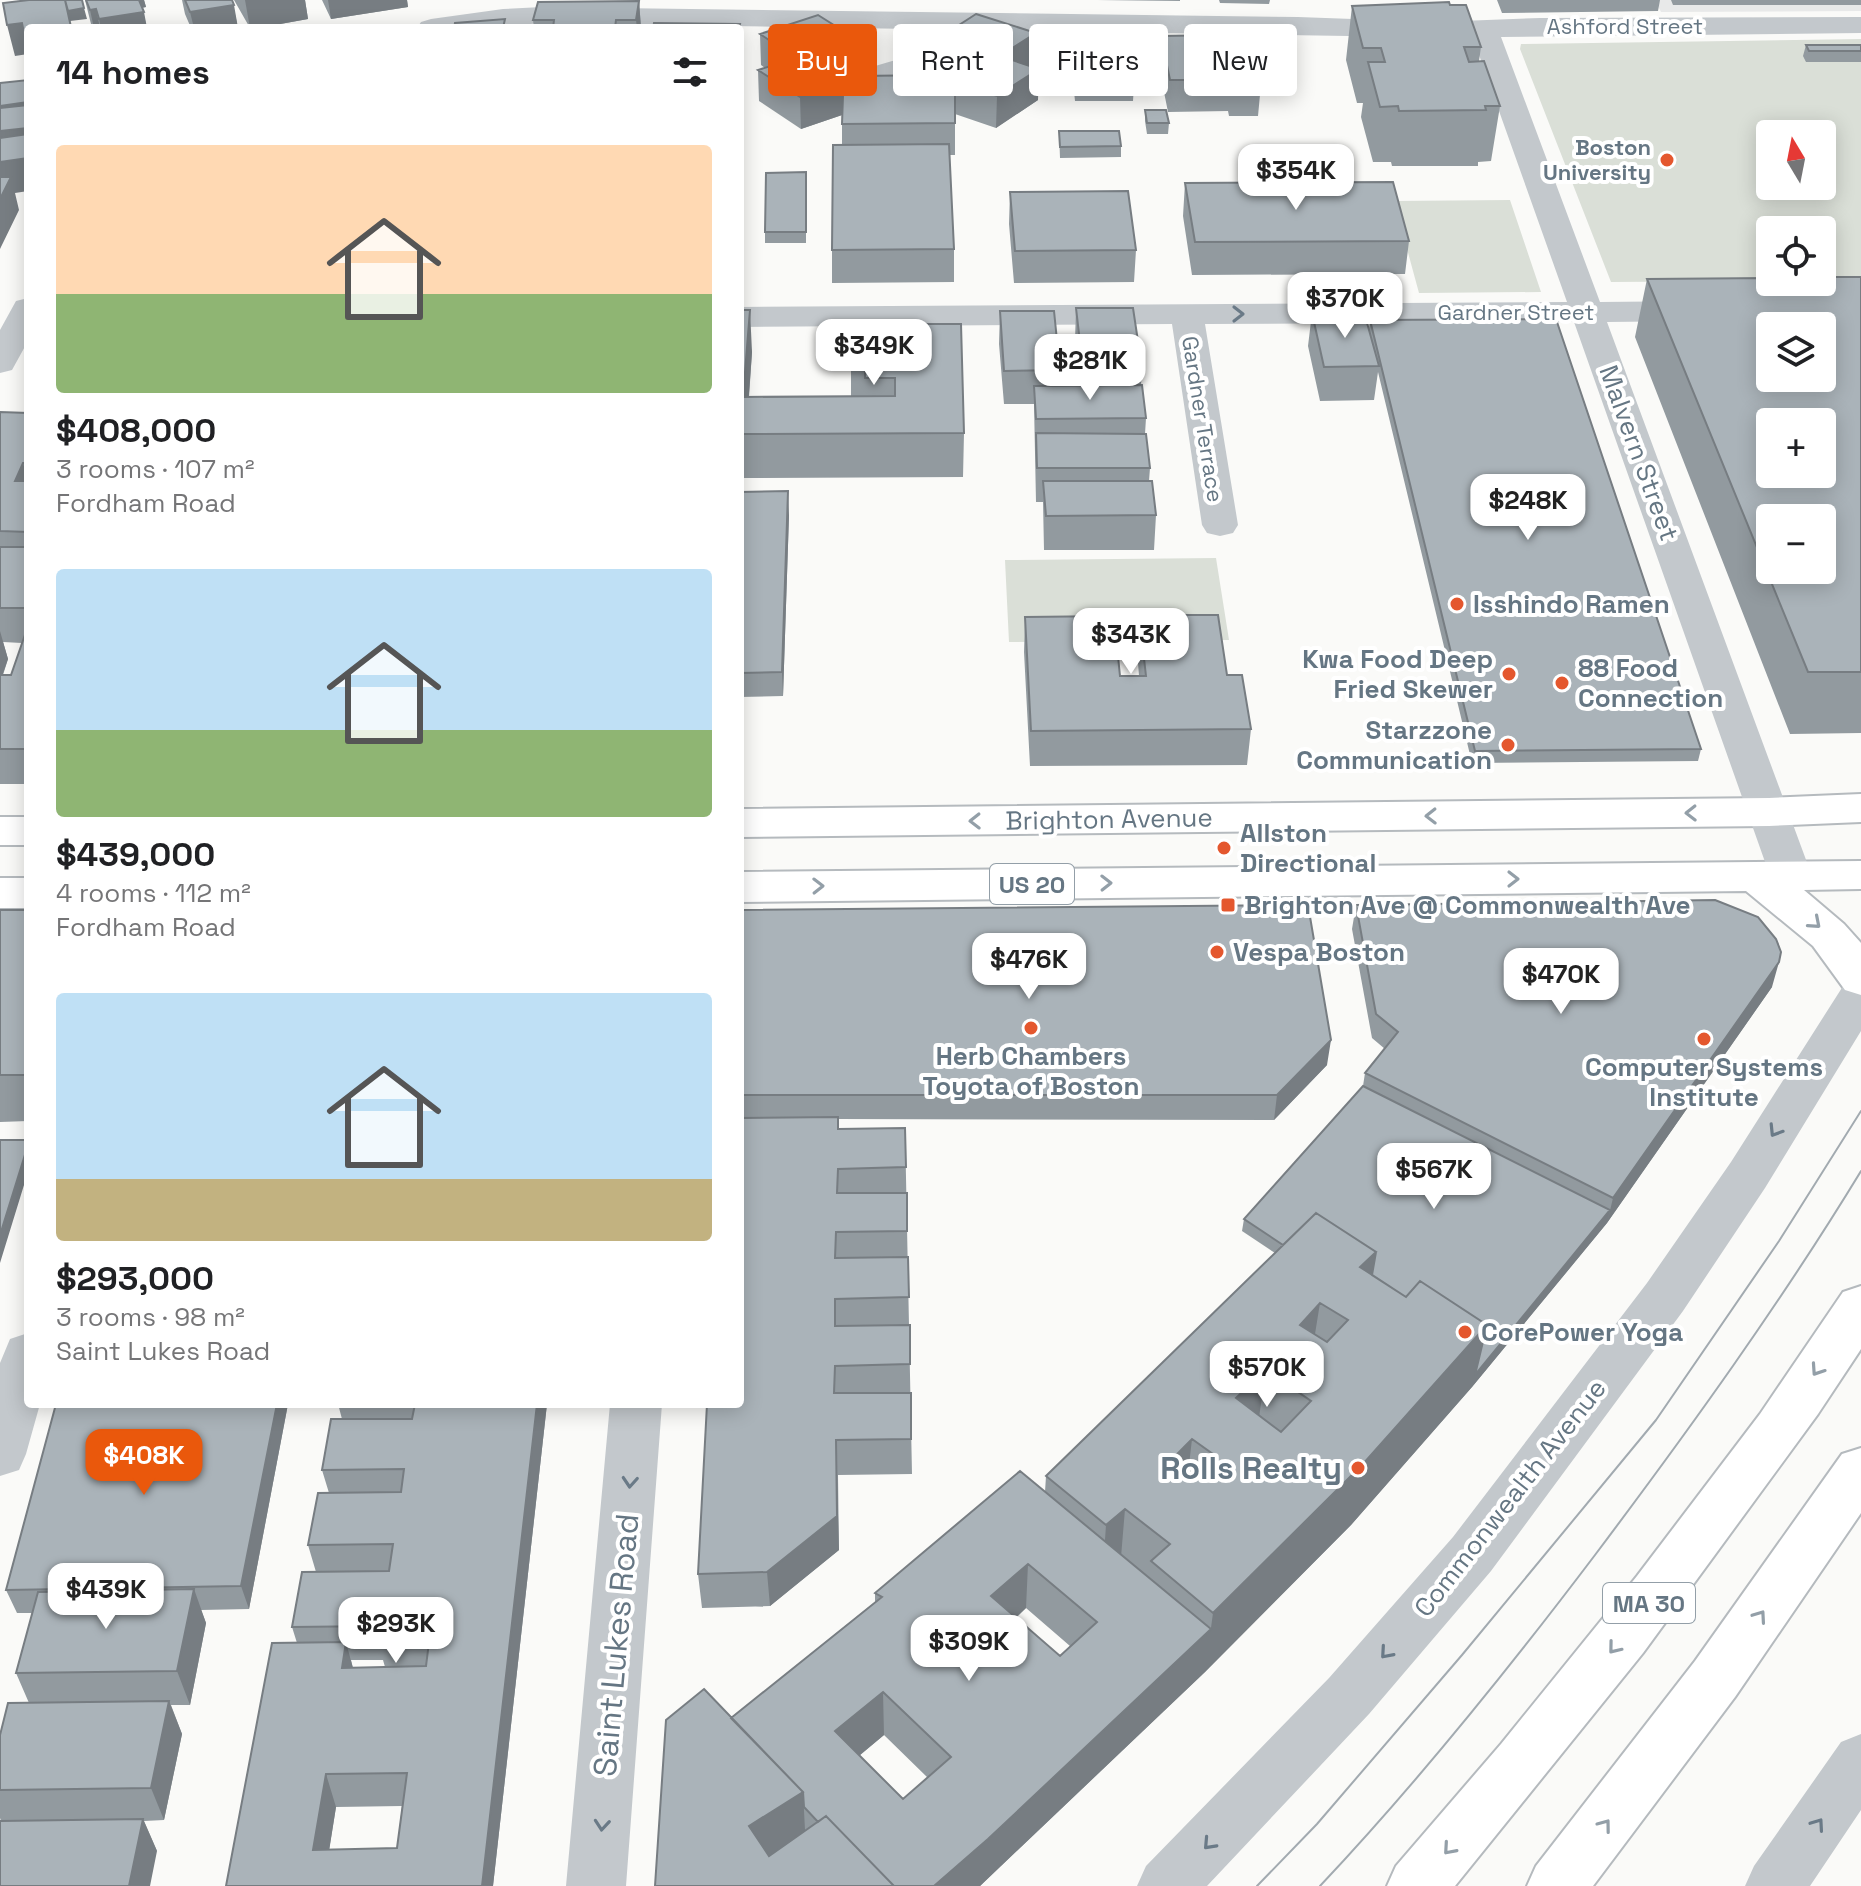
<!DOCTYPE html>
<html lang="en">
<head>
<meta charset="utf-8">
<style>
	:root { --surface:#fff; --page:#f6f6f6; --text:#202124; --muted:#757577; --accent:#ea580c }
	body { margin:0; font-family:"Space Grotesk",sans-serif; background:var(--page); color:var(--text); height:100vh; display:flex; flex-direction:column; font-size:30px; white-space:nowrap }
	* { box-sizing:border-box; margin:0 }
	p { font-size:26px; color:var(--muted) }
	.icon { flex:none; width:44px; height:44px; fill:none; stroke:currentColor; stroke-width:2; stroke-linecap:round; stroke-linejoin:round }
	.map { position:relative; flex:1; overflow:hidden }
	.side { position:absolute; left:24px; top:24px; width:720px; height:1384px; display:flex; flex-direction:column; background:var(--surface); border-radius:8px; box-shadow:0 4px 20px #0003 }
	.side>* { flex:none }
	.guide { position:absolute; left:768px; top:24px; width:760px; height:72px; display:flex; gap:16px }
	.needle { width:52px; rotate:350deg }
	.controls { position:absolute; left:1756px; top:120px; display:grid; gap:16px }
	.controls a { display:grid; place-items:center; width:80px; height:80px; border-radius:8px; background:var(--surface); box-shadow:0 4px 20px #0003; font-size:40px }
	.price { position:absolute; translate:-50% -68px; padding:0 18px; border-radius:16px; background:#fff; color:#222; font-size:26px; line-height:52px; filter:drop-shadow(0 2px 4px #0008) }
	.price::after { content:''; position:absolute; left:50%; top:48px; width:24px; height:18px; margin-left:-12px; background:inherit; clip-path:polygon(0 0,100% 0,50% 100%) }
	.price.active { background:var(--accent); color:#fff }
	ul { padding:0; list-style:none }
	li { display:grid; align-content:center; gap:16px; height:424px; padding:0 32px }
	li span { display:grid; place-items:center; height:248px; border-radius:8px; color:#555 }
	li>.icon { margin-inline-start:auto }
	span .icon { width:144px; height:144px; fill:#fffc; stroke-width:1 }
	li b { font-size:34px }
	h2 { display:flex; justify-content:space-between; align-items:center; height:96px; padding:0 32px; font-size:34px }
	.pill { padding:0 28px; border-radius:8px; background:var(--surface); box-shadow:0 4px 20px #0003; font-size:28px; line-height:72px }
	.pill.active { background:var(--accent); color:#fff }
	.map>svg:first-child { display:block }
	.built { fill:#e8e9e9 }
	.green { fill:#dadfd7; fill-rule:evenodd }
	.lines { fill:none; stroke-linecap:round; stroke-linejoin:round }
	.major-casing { stroke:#b5babe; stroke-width:4 }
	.minor { fill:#c3c8cc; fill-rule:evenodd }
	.major { fill:#fff; fill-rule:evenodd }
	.tram { stroke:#a2aab0; stroke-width:2 }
	.wall { fill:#929a9f; fill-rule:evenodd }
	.shaded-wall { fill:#777d82 }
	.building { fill:#aab3b9; stroke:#777d82; stroke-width:2; fill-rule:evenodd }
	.oneway { stroke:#6a7a87 }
	.oneway2 { stroke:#939fa8 }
	.poi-dot { fill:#e4572e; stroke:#fff; stroke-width:3 }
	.labels { text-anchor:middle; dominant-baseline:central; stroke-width:8; stroke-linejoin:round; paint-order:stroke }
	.far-street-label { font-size:22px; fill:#657683; stroke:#fff }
	.far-poi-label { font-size:22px; font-weight:bold; fill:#657683; stroke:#fff; text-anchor:end }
	.shield { fill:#fff; stroke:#939fa8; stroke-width:2 }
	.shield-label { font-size:24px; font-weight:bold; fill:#657683 }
	.street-label { font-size:26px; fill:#657683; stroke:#fff }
	.poi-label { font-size:26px; font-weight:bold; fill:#657683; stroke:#fff; text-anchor:start }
	.near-poi-label { font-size:32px; font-weight:bold; fill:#657683; stroke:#fff; text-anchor:end }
	.near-street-label { font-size:32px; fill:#657683; stroke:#fff }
</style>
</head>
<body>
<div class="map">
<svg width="1861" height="1886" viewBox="0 0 1861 1886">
	<rect width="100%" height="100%" fill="#fafaf8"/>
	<path class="built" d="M1655,0H1861V11L1661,12Z"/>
	<path class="green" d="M1861,39V280H1822V230H1770V281L1611,282L1520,49L1521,44ZM1770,134H1822V186H1770Z
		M1510,200L1541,292L1419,293L1394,201Z
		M1216,558L1229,640L1009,642L1005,560Z"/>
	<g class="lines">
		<g class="major-casing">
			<path id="major" d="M1861,794V822L1769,826L740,837V809L1769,798Z
				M0,817H28V845H0Z
				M1861,861V889L1804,890L1844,924L1861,943V995L1845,990L1813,946L1746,891L740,902V872Z
				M0,878H28V908H0Z
				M1861,1286V1349L1818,1414L1643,1653L1455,1886H1387L1396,1866L1501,1744L1637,1576L1760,1414L1843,1292Z
				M1861,1448V1513L1735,1697L1593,1886H1527L1536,1866L1695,1661L1842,1454Z"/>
		</g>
		<path class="minor" d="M542,7L1298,17L1435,22L1540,18L1861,17V33L1501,37L1600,302L1702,301L1714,304L1719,311L1714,318L1702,321L1607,322L1812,876L1806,886L1791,890L1776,886L1770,876L1574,322L1205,324L1238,525L1233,533L1220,536L1207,533L1202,525L1172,324L740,327V307L1567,302L1473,38L542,23L486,28H417L421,22L431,19L503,9Z
			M899,59L926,65L939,79C937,111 883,103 864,93L856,80L865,69ZM900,77L910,81L901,85L886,81Z
			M28,298V341L12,370L0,373V330L16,301Z
			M1861,978V1031L1765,1188L1683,1311L1491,1571L1369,1714L1207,1886H1137L1146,1866L1329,1678L1453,1537L1647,1283L1731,1162L1845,983Z
			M28,1333V1404H40L26,1454L19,1470L0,1476V1363L10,1339Z
			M610,1404H662L626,1886H566Z
			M1861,1734V1810L1810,1886H1745L1754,1866L1841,1742Z"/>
		<use href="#major" class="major"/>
		<path class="tram" d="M1257,1886L1317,1824L1462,1655L1656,1420L1779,1241L1861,1111
			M1320,1886C1419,1781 1508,1670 1595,1555C1689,1430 1780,1304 1861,1171"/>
	</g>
	<path class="wall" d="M85,0H144L146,7L142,8L147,28H92Z
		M182,0H232L238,28H191L185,14Z
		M234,0H305L308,19L258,28H250Z
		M322,0H407L408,7L331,19Z
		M1097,0H1180V1Z
		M1219,0H1270L1269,4L1220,3Z
		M1497,0H1660L1658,11L1502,13Z
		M1671,0H1861V5H1673Z
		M639,1L641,28H534L533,20Z
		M1450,5L1481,47L1479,61L1500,106L1491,161L1478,162V166H1392L1391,162H1373L1361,117L1363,103H1357L1346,60L1352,6Z
		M1073,32L1135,70L1133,101H1075L1071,63Z
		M1036,33L1035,64L1031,66L1038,100L996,128L955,114V155H949L954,249V282L832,283V250L842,145V115L801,129L759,101L758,70L765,68L761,65L760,34L859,41L860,72L853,74L856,76L941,75L944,73L936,71V40Z
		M1161,36L1244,71L1261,84L1258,116H1229L1228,111L1168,112L1159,67Z
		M1806,45H1861V62H1806L1803,56Z
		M1145,110L1169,123L1168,134H1147L1145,121Z
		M1059,131L1121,146V157L1060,158Z
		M806,172V243H765V232Z
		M1185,183L1409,241L1405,274L1192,275L1183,216Z
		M1010,192L1136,250L1134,282L1014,283L1009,224Z
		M1861,277V733L1790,734L1635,337L1647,279Z
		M1076,308L1142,368L1141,385L1146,418L1145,434L1150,468L1149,481L1156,515L1154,550H1044L1043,502H1036L1034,404H1004L999,344L1000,311L1060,370L1059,385H1080L1075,341Z
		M740,310L752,352L749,397L851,396V330L964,433L963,477L740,478Z
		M1312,313L1369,329L1370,320L1701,749L1698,761L1472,763L1378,372L1374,400L1320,401L1308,346Z
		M0,412L28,413V784H0ZM3,642L22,643L11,675H3L8,659Z
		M740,492L789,515L783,696L740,697Z
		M1139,615L1227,675L1251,729L1247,765L1030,766L1024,652L1025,617L1120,676H1139L1137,650Z
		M1356,905L1772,987L1607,1223L1472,1387L1351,1525L1205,1672L980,1886H655L731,1718L875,1602V1593L1045,1492L1046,1476L1275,1253L1242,1231L1244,1219L1363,1086L1365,1073L1385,1049L1372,1038L1352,929ZM1026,1608L1070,1646L1060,1656L1016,1618ZM884,1735L928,1778L903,1799L859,1756Z
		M0,910H28V1121L0,1122Z
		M740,910L1327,1065L1274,1120L838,1119V1129L905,1128L912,1474L838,1475L839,1550L770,1606L702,1608L698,1574L740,1404Z
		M56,1404H288L249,1609L201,1610L206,1623L190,1705H171L182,1734L164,1820L144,1821L157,1851L1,1821L0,1818V1735L29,1703L16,1673L32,1613H17L6,1590Z
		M338,1404H547L493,1886H226L297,1643L292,1627L316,1572L308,1545L329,1493L322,1470L342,1419ZM351,1660H383L385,1667L353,1668ZM402,1806L397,1848L329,1850L336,1807Z"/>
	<path class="shaded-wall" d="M119,0H144L146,7L118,11Z
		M245,0H305L308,19L258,28H250Z
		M328,0H407L408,7L331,19Z
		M639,1L641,28H637L636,20Z
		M234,5L238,28H194L190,12Z
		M84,8L87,19L70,21L72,28H62L52,13Z
		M96,9L100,28H94L90,10Z
		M144,12L147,28H101L99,19Z
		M22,23L28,38V54L15,56L7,25Z
		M1036,33L1035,64L999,87L1000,56Z
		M859,41L860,72L823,84L822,53Z
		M1039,69L1038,100L996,128L997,96Z
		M844,82L845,114L801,129L800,97Z
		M954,82V113L949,115V84Z
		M28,102V191L15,193L19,210L0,249V106Z
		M750,310L752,352L746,434L743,397Z
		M23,463L28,480V508L15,481Z
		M788,491L789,515L783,696L782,672Z
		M0,631L8,659L0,682Z
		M1779,962L1772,987L1607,1223L1613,1198Z
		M1331,1040L1327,1065L1274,1120L1277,1095Z
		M28,1145V1172L0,1263V1235Z
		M1610,1210L1607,1223L1472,1387L1351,1525L1205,1672L1213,1613L1487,1325Z
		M1376,1252L1364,1314L1360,1267Z
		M1320,1303L1310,1365L1300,1325Z
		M1266,1370L1257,1431L1236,1398Z
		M277,1404H288L249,1609L241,1586Z
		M537,1404H547L493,1886H482Z
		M1192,1439L1185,1500L1168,1463Z
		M836,1440L839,1550L770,1606L767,1572Z
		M1125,1509L1120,1569L1102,1585L1106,1525Z
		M1028,1564L1026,1608L990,1640L991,1596Z
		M194,1589L206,1623L190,1705L177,1671Z
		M1211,1629L1205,1672L980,1886H934Z
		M346,1642L355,1676L342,1668Z
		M883,1692L884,1735L837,1774L835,1731Z
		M169,1701L182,1734L164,1820L151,1788Z
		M326,1774L336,1807L324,1883L313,1850Z
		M803,1792L806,1849L755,1883L749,1826Z
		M143,1819L157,1851L150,1886H129Z"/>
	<path class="building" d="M29,0H65L71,27L62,28H28V38H25L22,23L7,25L3,3Z
		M65,0H82L84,8L68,11Z
		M86,0H139L144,12L99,19L96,9L90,10Z
		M185,0H232L234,5L190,12Z
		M639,1L636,20H616L615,28H553L554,20H533L538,2Z
		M1449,2L1450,5H1466L1481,47H1464L1469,62L1484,61L1500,106H1485L1486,110L1399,111L1398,106L1380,107L1368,62H1385L1381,48H1363L1352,6Z
		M976,14L1036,33L1000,56L1039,69L997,96L954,82L949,84V94H955V123L842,124L843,95L848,94V84L844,82L800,97L758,70L796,58L760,34L818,15L859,41L822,53L856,76L941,75L974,52L936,40Z
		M505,19L503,28H454L455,23Z
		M654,23L740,24L739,28H653Z
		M1073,32H1129L1135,70H1076Z
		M1221,35L1237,41L1244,71L1258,70L1261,84L1232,85L1230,80H1170L1161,36Z
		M1806,45H1861V51H1809Z
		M28,80V102L0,106V83Z
		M28,105V128L0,131V108Z
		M1145,110H1166L1169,123H1147Z
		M1059,131H1119L1121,146L1060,147Z
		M28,134V158L0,162V138Z
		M949,144L954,249L832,250L833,145Z
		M806,172V232H765L766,173Z
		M0,177H11L0,199Z
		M1393,182L1409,241L1195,242L1185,183Z
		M1128,191L1136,250L1015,251L1010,192Z
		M1822,277H1861V672H1808L1647,279L1770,278V282H1822ZM1770,326H1822V378H1770ZM1770,422H1822V474H1770ZM1770,518H1822V570H1770Z
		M1076,308H1133L1142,368H1083Z
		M740,310H750L743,397L895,396V378H865V368H850L851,330H866V324H961L964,433L740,434Z
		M1000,311H1054L1060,370L1004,371Z
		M1364,312L1379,366L1324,367L1312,313Z
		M1556,319L1701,749L1475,751L1370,320Z
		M1142,385L1146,418L1036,419L1034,386Z
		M0,412L28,413V463H23L15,481H28V532L0,531Z
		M1036,433L1146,434L1150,468H1037Z
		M1043,481H1152L1156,515L1046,516Z
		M788,491L782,672L740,673V492Z
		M0,547H28V608H0Z
		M1139,615H1218L1227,675H1242L1251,729L1031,731L1025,617L1114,616L1120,676H1146Z
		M28,626V749H0V675H11Z
		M1715,900L1758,917L1776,939L1781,952L1779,962L1613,1198L1365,1073L1398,1032L1376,1014L1356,905Z
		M1308,905L1331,1040L1277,1095H740V910Z
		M0,910H28V1075H0Z
		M1363,1086L1610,1210L1475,1375L1487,1325L1420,1281L1406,1297L1372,1275L1376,1252L1316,1213L1283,1245L1244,1219Z
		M838,1117V1129L905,1128L906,1167L838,1169L837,1193H907V1231L836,1232L835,1258L908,1257L909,1297L835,1299V1326L910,1325V1364L835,1366L834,1393H911V1439L836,1440L837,1516L767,1572L698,1574L707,1404H740V1118Z
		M0,1140H28V1145L0,1235Z
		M1316,1213L1376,1252L1360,1267L1406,1297L1420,1281L1487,1325L1363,1464L1213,1613L1151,1561L1170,1544L1125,1509L1106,1525L1046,1476ZM1320,1303L1348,1320L1327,1342L1300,1325ZM1266,1370L1311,1401L1281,1432L1236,1398ZM1192,1439L1217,1457L1194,1481L1168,1463Z
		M56,1404H277L241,1586L6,1590Z
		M415,1404H537L482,1886H226L272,1643L346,1642L342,1668L426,1666L429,1642L378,1643L380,1626L292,1627L302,1572L389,1571L393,1544L308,1545L318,1493L401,1492L404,1469L322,1470L331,1419H412ZM407,1773L397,1848L313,1850L326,1774Z
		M1020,1471L1211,1629L988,1839L934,1886H894L826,1816L818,1822L804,1807L803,1792L731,1718L882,1597L875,1593ZM1028,1564L1097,1622L1060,1656L991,1596ZM883,1692L951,1757L903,1799L835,1731Z
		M194,1589L177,1671L16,1673L38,1592Z
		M704,1689L803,1792L749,1826L769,1856L826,1816L894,1886H655L666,1720Z
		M169,1701L151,1788L0,1790V1735L8,1703Z
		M143,1819L129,1886H0V1821Z"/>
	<defs><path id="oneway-chevron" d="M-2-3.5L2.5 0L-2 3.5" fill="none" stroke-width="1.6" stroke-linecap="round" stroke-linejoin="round" transform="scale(2)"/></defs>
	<g class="oneway">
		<use href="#oneway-chevron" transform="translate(1238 314)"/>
		<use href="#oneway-chevron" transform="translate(1775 1131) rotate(122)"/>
		<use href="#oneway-chevron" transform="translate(630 1482) rotate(94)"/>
		<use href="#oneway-chevron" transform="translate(1386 1653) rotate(131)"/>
		<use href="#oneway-chevron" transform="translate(1818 1824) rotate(-55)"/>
		<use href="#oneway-chevron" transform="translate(602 1825) rotate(95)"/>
		<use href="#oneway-chevron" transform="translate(1209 1844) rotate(133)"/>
	</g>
	<g class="oneway2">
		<use href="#oneway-chevron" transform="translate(1691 813) rotate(179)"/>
		<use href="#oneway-chevron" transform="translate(1431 816) rotate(179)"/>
		<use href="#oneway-chevron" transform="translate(975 821) rotate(179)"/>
		<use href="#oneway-chevron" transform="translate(1513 879)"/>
		<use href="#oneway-chevron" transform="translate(1106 883) rotate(-1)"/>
		<use href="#oneway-chevron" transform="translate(818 886) rotate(-1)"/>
		<use href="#oneway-chevron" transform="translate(1815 923) rotate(41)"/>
		<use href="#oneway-chevron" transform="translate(1817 1370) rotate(124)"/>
		<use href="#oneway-chevron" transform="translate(1760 1616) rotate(-55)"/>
		<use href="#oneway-chevron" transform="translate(1614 1648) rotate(129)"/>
		<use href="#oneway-chevron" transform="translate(1605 1825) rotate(-53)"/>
		<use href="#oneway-chevron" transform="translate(1449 1849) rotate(131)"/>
	</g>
	<g class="poi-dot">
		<circle cx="1667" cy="160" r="8"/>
		<circle cx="1457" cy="604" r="8"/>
		<circle cx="1509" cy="674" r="8"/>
		<circle cx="1562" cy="683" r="8"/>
		<circle cx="1508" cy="745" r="8"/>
		<circle cx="1224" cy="848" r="8"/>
		<rect x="1220" y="897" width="16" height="16" rx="4"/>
		<circle cx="1217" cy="952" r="8"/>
		<circle cx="1031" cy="1028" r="8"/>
		<circle cx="1704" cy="1039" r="8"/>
		<circle cx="1465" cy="1332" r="8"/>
		<circle cx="1358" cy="1468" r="8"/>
	</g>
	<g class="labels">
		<g class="far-street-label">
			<text x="1625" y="26">Ashford Street</text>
			<text x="1516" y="312">Gardner Street</text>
			<text transform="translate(1203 419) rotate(81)">Gardner Terrace</text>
		</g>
		<g class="far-poi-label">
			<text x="1651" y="147">Boston<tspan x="1651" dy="25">University</tspan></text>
		</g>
		<g class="shield">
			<rect x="990" y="864" width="84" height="40" rx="6"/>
			<rect x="1603" y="1583" width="92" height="40" rx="6"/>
		</g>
		<g class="shield-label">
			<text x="1032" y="884">US 20</text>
			<text x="1649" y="1603">MA 30</text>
		</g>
		<g class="street-label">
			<text transform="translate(1639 453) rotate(70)">Malvern Street</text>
			<text transform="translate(1109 819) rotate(-1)">Brighton Avenue</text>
			<text transform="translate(1510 1498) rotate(-52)">Commonwealth Avenue</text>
		</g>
		<g class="poi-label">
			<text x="1473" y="604">Isshindo Ramen</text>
			<text x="1493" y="659" text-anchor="end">Kwa Food Deep<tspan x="1493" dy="30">Fried Skewer</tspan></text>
			<text x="1578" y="668">88 Food<tspan x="1578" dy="30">Connection</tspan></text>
			<text x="1492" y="730" text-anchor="end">Starzzone<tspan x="1492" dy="30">Communication</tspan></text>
			<text x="1240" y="833">Allston<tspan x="1240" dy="30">Directional</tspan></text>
			<text x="1244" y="905">Brighton Ave @ Commonwealth Ave</text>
			<text x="1233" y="952">Vespa Boston</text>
			<text x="1031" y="1056" text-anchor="middle">Herb Chambers<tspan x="1031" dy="30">Toyota of Boston</tspan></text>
			<text x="1704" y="1067" text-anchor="middle">Computer Systems<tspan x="1704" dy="30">Institute</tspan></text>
			<text x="1481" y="1332">CorePower Yoga</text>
		</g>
		<g class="near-poi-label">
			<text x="1342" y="1468">Rolls Realty</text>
		</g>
		<g class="near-street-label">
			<text transform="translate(616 1645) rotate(-85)">Saint Lukes Road</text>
		</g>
	</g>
</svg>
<div class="controls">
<a><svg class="needle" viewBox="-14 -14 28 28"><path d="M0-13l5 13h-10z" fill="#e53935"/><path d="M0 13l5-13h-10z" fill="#757577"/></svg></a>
<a><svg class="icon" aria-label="locate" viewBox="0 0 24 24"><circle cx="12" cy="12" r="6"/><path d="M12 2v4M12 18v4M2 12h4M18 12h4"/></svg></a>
<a><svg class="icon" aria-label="layers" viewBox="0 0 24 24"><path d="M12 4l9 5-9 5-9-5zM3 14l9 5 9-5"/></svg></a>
<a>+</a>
<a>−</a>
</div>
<b class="price" style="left:1296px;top:212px">$354K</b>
<b class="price" style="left:1345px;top:340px">$370K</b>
<b class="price" style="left:874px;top:387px">$349K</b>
<b class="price" style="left:1090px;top:402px">$281K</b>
<b class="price" style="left:1528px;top:542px">$248K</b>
<b class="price" style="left:1131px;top:676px">$343K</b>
<b class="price" style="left:1029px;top:1001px">$476K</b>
<b class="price" style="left:1561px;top:1016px">$470K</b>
<b class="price" style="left:1434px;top:1211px">$567K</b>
<b class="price" style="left:1267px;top:1409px">$570K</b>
<b class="price active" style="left:144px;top:1497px">$408K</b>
<b class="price" style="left:106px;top:1631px">$439K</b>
<b class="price" style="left:396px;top:1665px">$293K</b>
<b class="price" style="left:969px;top:1683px">$309K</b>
<div class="guide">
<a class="pill active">Buy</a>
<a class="pill">Rent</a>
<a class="pill">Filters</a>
<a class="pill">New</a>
</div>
<section class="side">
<h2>14 homes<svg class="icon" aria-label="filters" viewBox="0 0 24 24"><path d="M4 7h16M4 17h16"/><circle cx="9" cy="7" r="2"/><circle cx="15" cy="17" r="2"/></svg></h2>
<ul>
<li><span style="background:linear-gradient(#ffd9b3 60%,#8fb573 0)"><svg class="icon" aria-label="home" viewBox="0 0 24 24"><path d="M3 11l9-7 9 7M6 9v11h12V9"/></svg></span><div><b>$408,000</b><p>3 rooms · 107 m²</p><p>Fordham Road</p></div></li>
<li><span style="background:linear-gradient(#bfe0f5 65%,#8fb573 0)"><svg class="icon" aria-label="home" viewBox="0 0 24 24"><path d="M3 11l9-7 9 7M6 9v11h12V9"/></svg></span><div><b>$439,000</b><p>4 rooms · 112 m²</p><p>Fordham Road</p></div></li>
<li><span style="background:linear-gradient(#bfe0f5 75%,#c2b280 0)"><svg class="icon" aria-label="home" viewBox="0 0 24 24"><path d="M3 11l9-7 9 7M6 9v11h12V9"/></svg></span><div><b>$293,000</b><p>3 rooms · 98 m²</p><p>Saint Lukes Road</p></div></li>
</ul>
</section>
</div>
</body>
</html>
